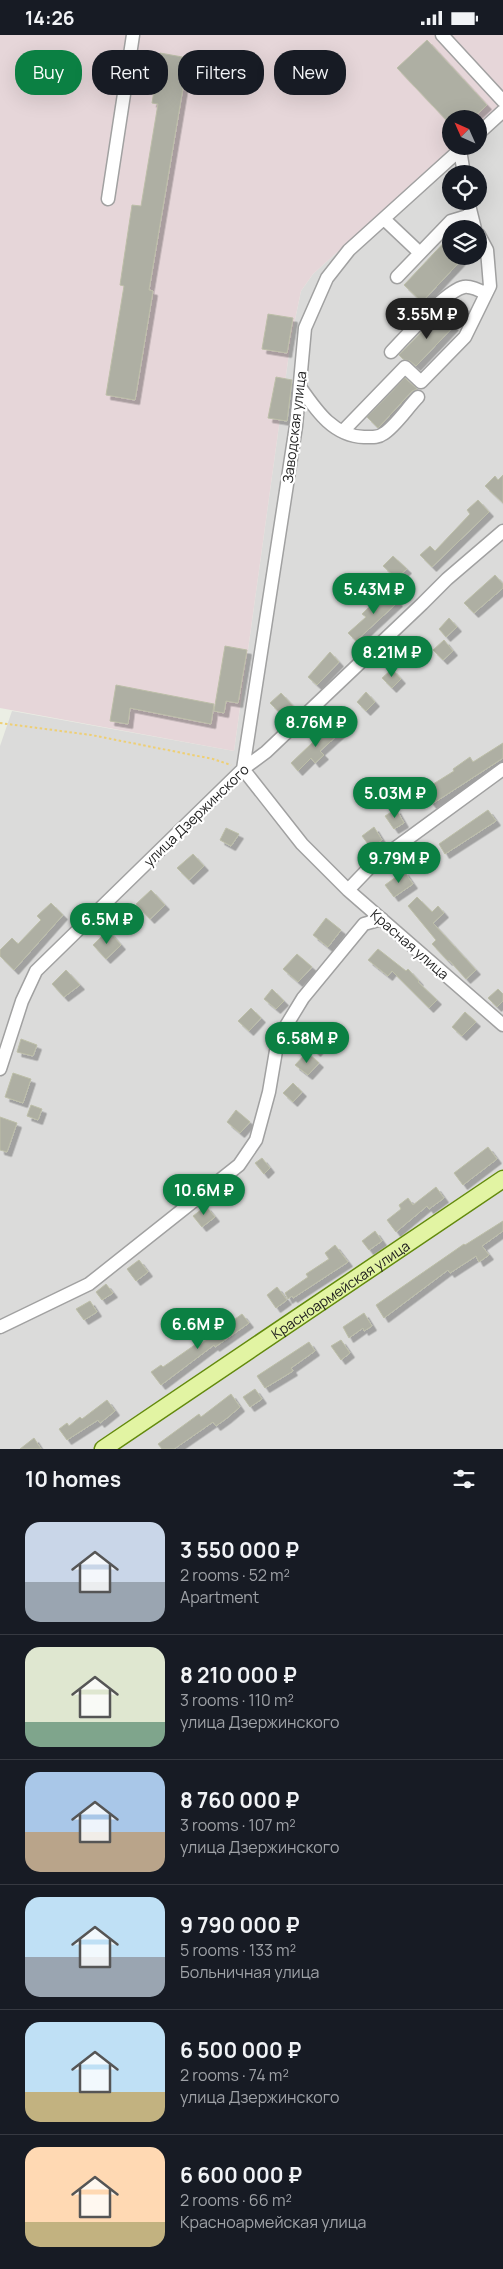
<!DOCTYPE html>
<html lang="en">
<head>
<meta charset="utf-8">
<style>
	:root { --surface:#171b24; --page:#242831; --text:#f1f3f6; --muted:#9ea1a6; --line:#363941; --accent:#0b8043 }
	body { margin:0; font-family:Manrope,sans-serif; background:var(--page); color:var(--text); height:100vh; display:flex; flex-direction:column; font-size:19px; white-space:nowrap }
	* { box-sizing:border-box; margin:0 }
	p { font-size:16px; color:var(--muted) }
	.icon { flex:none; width:28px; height:28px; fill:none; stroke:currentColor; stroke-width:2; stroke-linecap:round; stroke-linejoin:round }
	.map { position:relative; height:1414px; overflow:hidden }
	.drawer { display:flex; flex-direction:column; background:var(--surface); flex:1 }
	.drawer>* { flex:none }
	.hud { position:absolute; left:15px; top:15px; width:474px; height:45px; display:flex; gap:10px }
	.needle { width:32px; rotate:315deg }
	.buttons { position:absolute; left:442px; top:75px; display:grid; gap:10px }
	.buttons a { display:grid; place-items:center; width:45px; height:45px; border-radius:50%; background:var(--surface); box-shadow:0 5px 20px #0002; font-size:25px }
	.price { position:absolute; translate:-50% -42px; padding:0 11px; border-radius:18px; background:var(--accent); color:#fff; font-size:16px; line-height:32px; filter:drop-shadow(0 1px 2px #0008) }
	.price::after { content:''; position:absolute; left:50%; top:30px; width:15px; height:11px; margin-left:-8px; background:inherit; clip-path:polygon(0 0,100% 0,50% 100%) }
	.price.on { background:#222; color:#fff }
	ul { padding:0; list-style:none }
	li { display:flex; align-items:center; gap:15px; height:125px; padding:0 25px }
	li+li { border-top:1px solid var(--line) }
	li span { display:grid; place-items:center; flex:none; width:140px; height:100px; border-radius:15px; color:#555 }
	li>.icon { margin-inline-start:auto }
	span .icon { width:60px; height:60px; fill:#fffc; stroke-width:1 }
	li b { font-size:21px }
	h2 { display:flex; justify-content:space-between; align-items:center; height:60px; padding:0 25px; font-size:21px }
	.tag { padding:0 18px; border-radius:20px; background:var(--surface); box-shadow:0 5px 20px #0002; font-size:18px; line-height:45px }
	.tag.on { background:var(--accent); color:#fff }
	.status { display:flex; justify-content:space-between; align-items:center; height:35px; padding:0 25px; background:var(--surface); direction:ltr }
	.status svg { height:14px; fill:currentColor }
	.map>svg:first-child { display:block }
	.residential { fill:#dbdbda; fill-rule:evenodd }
	.industrial { fill:#e6d6d9 }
	.building { fill:#aeafa3; stroke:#bcbea8; filter:url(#shadow) }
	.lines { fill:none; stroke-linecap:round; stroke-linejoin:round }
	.minor-casing { stroke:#a1a1a1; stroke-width:15 }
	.major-casing { stroke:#638a0c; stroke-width:19 }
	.path { stroke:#eecf74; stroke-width:2; stroke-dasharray:2.5 2.5; stroke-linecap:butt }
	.minor { stroke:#fff; stroke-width:12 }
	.major { stroke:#e2f4a3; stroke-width:16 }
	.labels { text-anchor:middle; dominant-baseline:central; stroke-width:4.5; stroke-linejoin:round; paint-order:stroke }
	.street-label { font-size:14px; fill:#1d1d1d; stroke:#fff }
</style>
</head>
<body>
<div class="status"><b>14:26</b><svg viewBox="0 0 49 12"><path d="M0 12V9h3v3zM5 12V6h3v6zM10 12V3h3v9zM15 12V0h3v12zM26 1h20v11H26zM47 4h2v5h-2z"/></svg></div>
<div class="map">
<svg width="503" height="1414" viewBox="0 0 503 1414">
	<defs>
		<filter id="shadow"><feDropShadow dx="4.5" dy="4.5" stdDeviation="0" flood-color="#0004"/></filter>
	</defs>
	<rect width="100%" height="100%" fill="#ebeee4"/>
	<path class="residential" d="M503,68V1414H0V711L12,676L234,716L291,304L301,256L313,239L455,111H479V89ZM451,139H479V166H451ZM451,194H479V221H451Z"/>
	<path class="industrial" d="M0,0H503V68L479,89V84H451V111H455L313,239L301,256L291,304L234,716L0,673Z"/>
	<path class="building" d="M427,5L487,70L472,84H451V90L397,33Z
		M160,18L188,23L149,255L153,256L135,365L106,360L124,251L120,250L132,170L141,171L158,69L152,68Z
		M451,200V221H465L422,267L404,250Z
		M440,278L454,291L416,331L410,326L403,324L399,320Z
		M268,279L293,283L287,318L262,314Z
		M276,342L292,345L287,386L268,383Z
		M405,343L417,354L412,356L378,393L367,382Z
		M503,440V468L485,451L495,441L498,445Z
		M478,465L489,477L432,532L420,520L430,511L435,516L470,479L467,475Z
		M393,521L407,534L396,543L383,531Z
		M495,540L503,549V553L474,578L464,568Z
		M389,556L398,567L356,606L348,598L366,582L362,579L370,571L371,572Z
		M449,583L457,592L446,602L439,594Z
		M444,605L453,616L443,625L433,615Z
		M225,611L247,615L238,668L226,666L224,678L214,676Z
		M330,617L339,627L317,650L308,642Z
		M392,634L401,644L392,653L382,643Z
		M116,650L214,669L211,689L130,673L128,689L110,686Z
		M366,657L375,667L366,676L357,667Z
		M281,658L294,672L283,681L270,668Z
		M333,688L341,697L320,716L324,720L315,728L311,723L298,736L291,728Z
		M503,708V723L432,769L422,756L454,736L453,734L470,722L473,727Z
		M396,774L404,788L394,794L385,781Z
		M488,775L496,786L445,819L439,809Z
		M374,792L382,805L371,813L362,801Z
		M226,793L239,799L231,811L220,805Z
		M193,819L204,831L189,845L177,833Z
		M404,836L413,849L394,862L385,850Z
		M151,855L165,870L150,884L136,869Z
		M417,862L432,877L438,871L444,878L433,888L476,935L466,944L449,925L448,926L432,909L436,905L408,871Z
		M51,868L63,880L14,935L0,921V915L12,903L18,909L41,885L37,881Z
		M326,883L341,895L328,912L313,900Z
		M108,895L121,910L106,924L93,910Z
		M378,914L406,936L408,934L419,946L418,947L437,965L429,973L392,936L388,941L368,925Z
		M297,919L312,932L298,947L283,934Z
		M66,935L80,950L64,962L52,949Z
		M272,954L284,966L276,974L264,964Z
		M498,954L503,959V966L497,972L488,963Z
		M251,973L261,983L249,996L238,986Z
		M465,977L476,987L462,1001L452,992Z
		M312,992L327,1005L316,1017L302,1004Z
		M21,1004L37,1010L33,1021L17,1017Z
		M307,1017L319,1028L308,1040L295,1030Z
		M13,1038L31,1044L23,1068L5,1062Z
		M293,1048L302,1057L293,1067L283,1058Z
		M31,1070L42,1074L38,1085L27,1081Z
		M236,1075L250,1087L240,1098L227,1087Z
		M0,1082L17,1088L7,1117L0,1115Z
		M488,1112L497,1124L463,1150L454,1138Z
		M262,1123L270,1133L264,1139L255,1128Z
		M436,1152L444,1163L429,1174L427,1171L396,1197L387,1185L401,1174L399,1170L408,1163L413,1170Z
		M206,1171L215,1182L202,1192L193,1181Z
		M503,1186V1196L482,1211L489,1220L479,1227L476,1221L450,1238L448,1235L384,1283L376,1270L454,1216L464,1209L465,1210Z
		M375,1196L382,1206L369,1215L362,1206Z
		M335,1210L348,1227L293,1263L292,1261L288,1264L285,1258L308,1242L306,1239L329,1224L325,1218Z
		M139,1225L148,1237L136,1246L127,1234Z
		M106,1249L113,1258L102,1265L96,1257Z
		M277,1252L287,1265L276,1273L267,1260Z
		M90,1266L97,1277L84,1285L76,1274Z
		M364,1278L372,1291L364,1296L363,1293L349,1303L343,1292Z
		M242,1279L249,1288L215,1312L214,1310L161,1350L151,1337L161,1330L163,1332L199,1307L200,1309Z
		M341,1305L350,1318L341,1325L331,1311Z
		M309,1307L315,1316L291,1333L293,1336L265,1353L257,1341Z
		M255,1354L262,1364L250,1372L243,1362Z
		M231,1359L240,1372L227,1383L216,1391L213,1387L174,1414H162L158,1409L199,1379L201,1382Z
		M107,1365L115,1376L100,1388L98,1385L67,1405L59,1394L67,1388L69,1391L80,1382L82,1384Z
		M34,1403L41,1414H20Z"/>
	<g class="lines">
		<g class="minor-casing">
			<path id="minor" d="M442,0L503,66
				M479,98L503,76
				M464,111L349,215L327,243L305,293L296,391L243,734L302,809L348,855L503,990
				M460,115L464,139
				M108,164L133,0
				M468,166L475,194
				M384,184L420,218
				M397,242L451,186L471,180
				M391,317C405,303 446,255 464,252C471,251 479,255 486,259
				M300,352C316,375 333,401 364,402C371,402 378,403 383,399C395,392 408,372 418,362
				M343,396L405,332L421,347L465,302L490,251L487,215L479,200
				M348,855L372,830L503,734
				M0,1034L22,966L36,936L243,734L266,717L422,569L447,544L503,496
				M0,1292L89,1249L239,1130L256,1105L269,1057L278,1004L303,963L364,889L382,884"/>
		</g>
		<g class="major-casing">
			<g id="major">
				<path id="s1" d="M103,1414L503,1144"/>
			</g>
		</g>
		<path class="path" d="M0,688L91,700L213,724L231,730"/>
		<use href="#minor" class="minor"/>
		<use href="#major" class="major"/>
	</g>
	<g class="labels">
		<g class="street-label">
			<text transform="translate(294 392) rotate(-83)">Заводская улица</text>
			<text transform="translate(196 780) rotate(-44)">улица Дзержинского</text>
			<text transform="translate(410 909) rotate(41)">Красная улица</text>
			<text stroke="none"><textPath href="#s1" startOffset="286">Красноармейская улица</textPath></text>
		</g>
	</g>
</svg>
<div class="buttons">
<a><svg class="needle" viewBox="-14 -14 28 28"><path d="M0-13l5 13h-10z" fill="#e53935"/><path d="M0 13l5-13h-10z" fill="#9ea1a6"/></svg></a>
<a><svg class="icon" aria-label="locate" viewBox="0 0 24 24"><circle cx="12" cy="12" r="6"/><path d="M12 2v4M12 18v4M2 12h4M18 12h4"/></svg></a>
<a><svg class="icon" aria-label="layers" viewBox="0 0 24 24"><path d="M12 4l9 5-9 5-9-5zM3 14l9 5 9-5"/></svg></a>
</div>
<b class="price on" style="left:427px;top:305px">3.55M ₽</b>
<b class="price" style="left:374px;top:580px">5.43M ₽</b>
<b class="price" style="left:392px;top:643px">8.21M ₽</b>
<b class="price" style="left:316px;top:713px">8.76M ₽</b>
<b class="price" style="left:395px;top:784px">5.03M ₽</b>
<b class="price" style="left:399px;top:849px">9.79M ₽</b>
<b class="price" style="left:107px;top:910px">6.5M ₽</b>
<b class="price" style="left:307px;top:1029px">6.58M ₽</b>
<b class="price" style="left:204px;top:1181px">10.6M ₽</b>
<b class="price" style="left:198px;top:1315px">6.6M ₽</b>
<div class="hud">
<a class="tag on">Buy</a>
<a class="tag">Rent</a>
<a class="tag">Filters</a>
<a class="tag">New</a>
</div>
</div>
<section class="drawer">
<h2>10 homes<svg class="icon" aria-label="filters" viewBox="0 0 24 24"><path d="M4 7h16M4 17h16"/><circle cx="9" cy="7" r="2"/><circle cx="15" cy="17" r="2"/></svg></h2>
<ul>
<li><span style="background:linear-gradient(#c9d6e8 60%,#9aa5b1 0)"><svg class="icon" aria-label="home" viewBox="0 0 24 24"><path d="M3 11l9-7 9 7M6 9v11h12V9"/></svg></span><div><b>3 550 000 ₽</b><p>2 rooms · 52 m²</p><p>Apartment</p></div></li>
<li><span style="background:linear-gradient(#dfe7d0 75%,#7fa58c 0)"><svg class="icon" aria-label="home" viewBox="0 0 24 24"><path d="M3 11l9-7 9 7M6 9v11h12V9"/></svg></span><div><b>8 210 000 ₽</b><p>3 rooms · 110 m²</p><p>улица Дзержинского</p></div></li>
<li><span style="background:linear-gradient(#a9c7e8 60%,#b9a48a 0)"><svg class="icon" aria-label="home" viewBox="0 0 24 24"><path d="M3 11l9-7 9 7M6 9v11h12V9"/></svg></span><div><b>8 760 000 ₽</b><p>3 rooms · 107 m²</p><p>улица Дзержинского</p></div></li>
<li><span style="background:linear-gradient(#bfe0f5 60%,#9aa5b1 0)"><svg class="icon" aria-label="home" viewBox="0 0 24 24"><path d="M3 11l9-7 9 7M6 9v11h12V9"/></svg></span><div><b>9 790 000 ₽</b><p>5 rooms · 133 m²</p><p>Больничная улица</p></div></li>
<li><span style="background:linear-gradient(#bfe0f5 70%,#c2b280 0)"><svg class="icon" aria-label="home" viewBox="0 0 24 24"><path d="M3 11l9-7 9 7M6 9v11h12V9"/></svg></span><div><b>6 500 000 ₽</b><p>2 rooms · 74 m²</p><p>улица Дзержинского</p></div></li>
<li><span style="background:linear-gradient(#ffd9b3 75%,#c2b280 0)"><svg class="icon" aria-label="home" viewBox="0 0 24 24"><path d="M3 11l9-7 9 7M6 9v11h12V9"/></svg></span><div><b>6 600 000 ₽</b><p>2 rooms · 66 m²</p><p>Красноармейская улица</p></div></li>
</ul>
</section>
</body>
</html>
